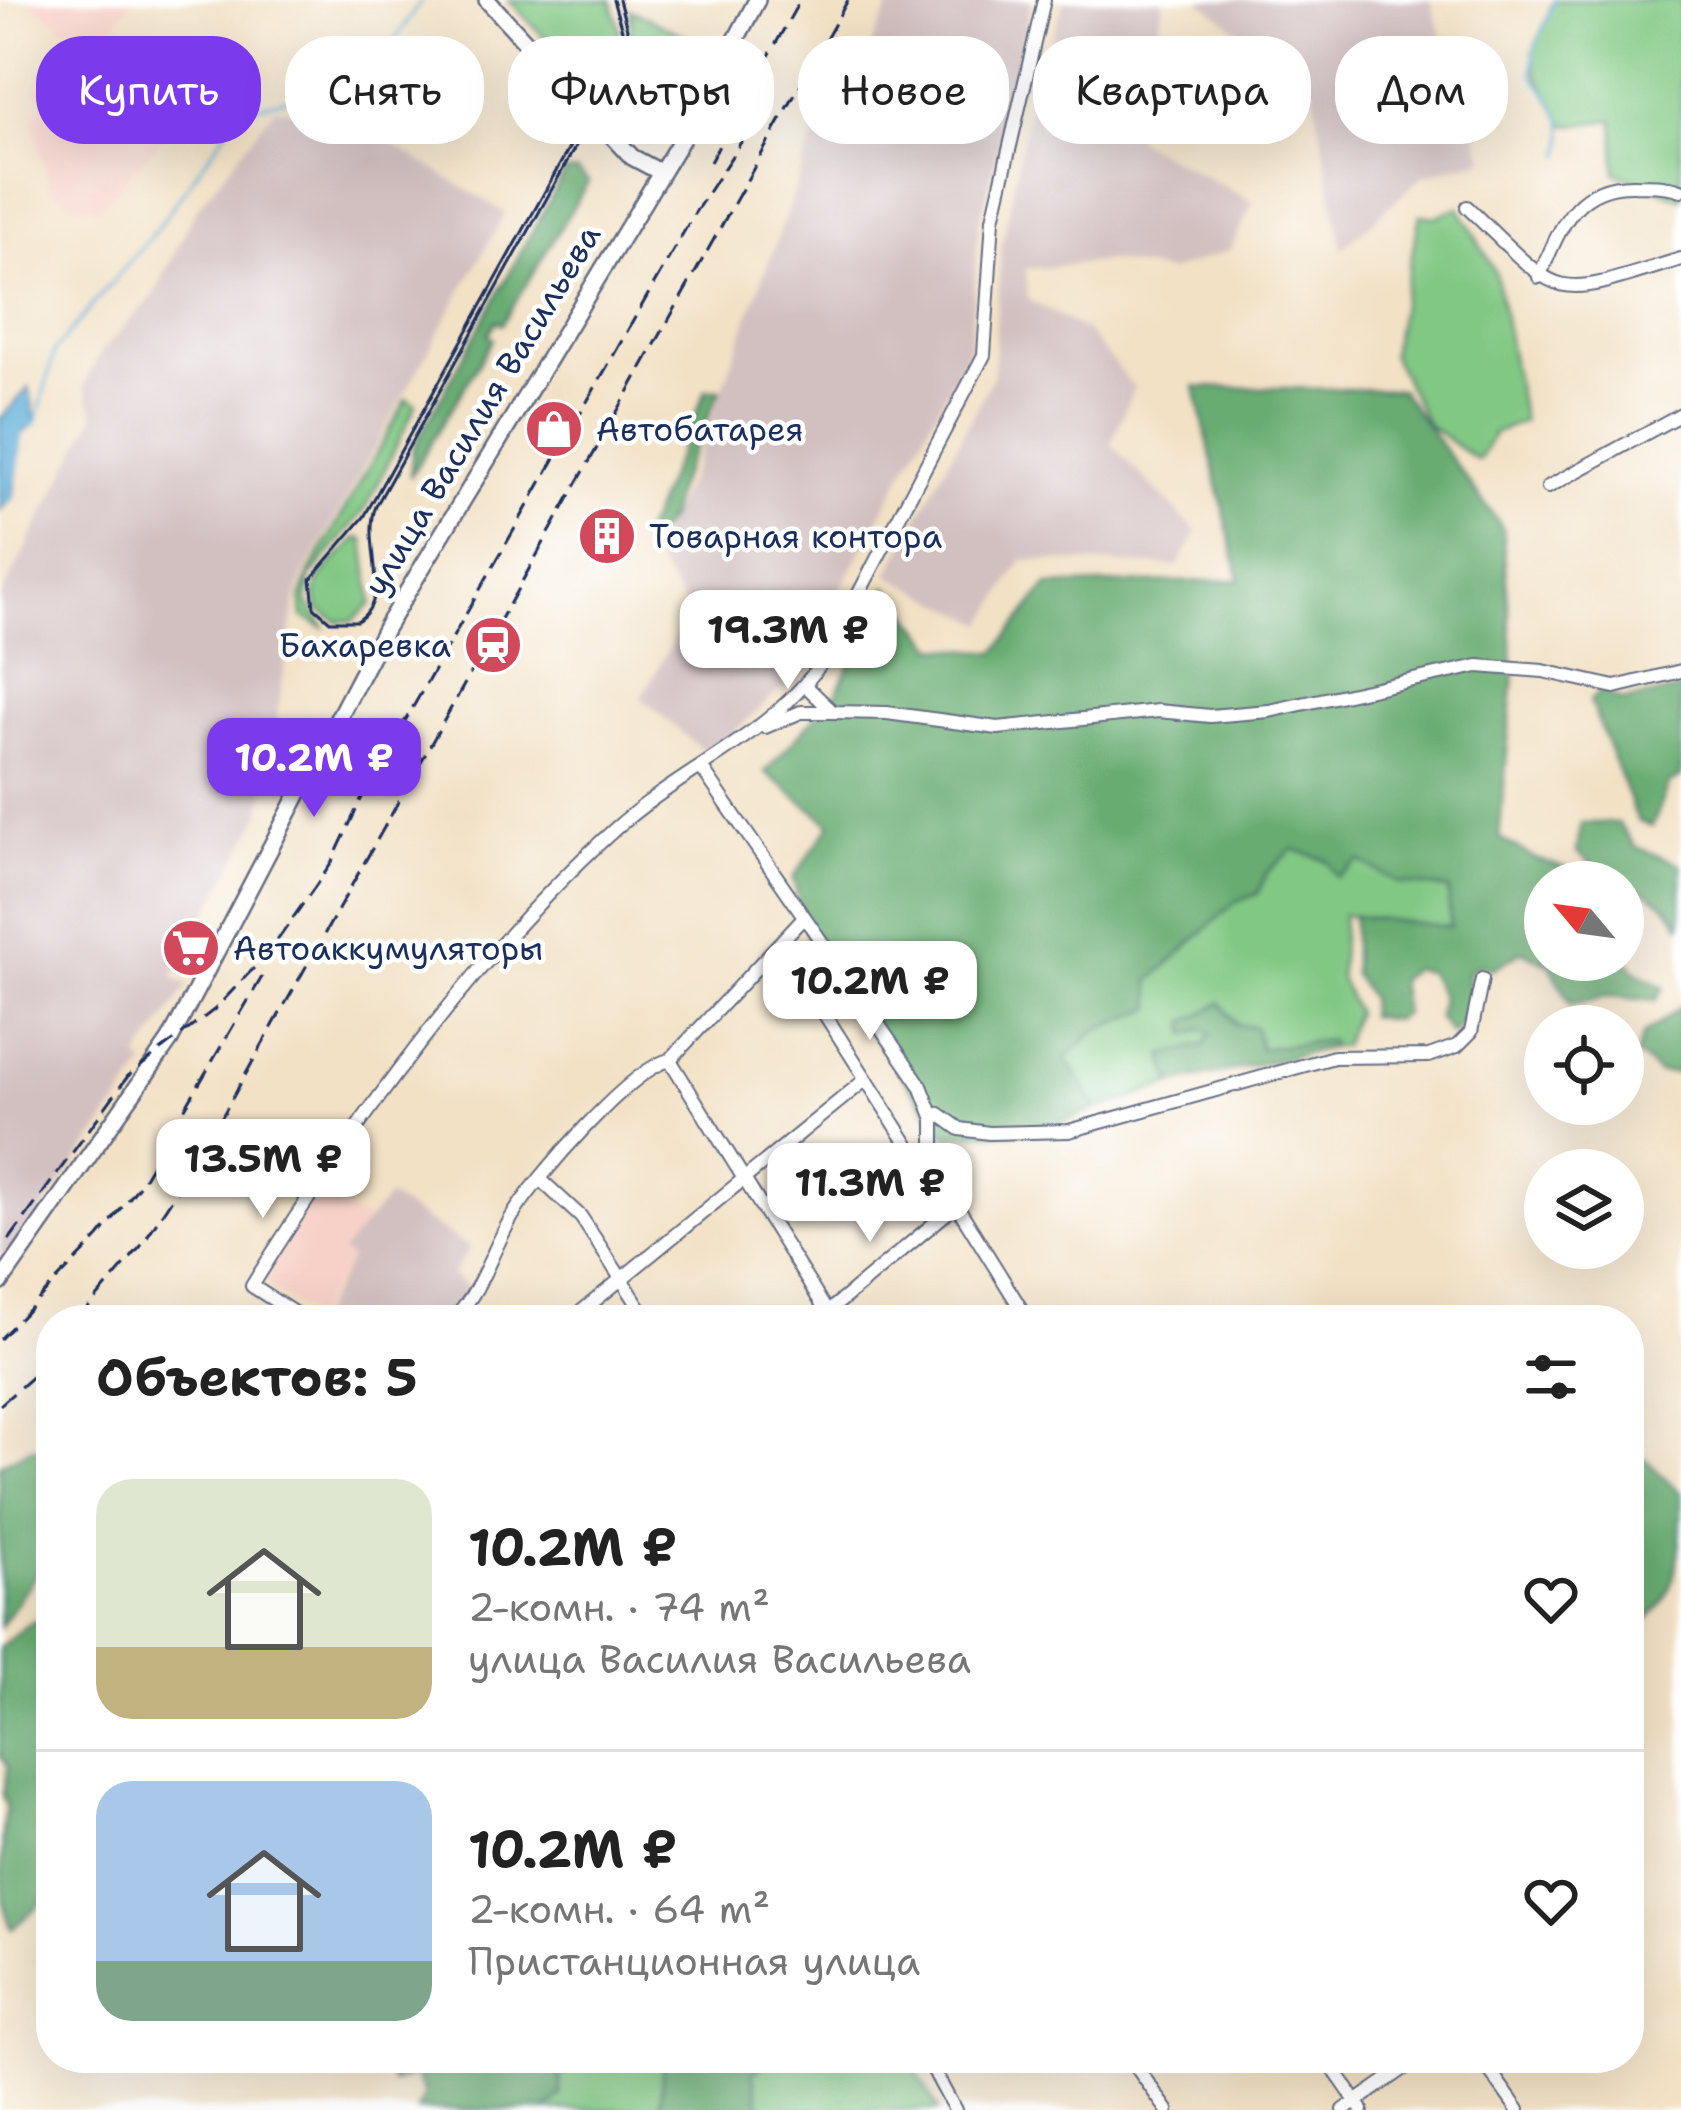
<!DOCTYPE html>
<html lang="ru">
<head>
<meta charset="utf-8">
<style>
	:root { --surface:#fff; --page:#f2f2f2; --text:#222; --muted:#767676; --line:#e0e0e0; --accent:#7c3aed }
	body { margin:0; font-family:"Shantell Sans",sans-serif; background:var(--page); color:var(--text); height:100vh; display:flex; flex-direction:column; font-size:45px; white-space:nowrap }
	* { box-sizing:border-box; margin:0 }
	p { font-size:39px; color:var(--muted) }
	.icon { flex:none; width:66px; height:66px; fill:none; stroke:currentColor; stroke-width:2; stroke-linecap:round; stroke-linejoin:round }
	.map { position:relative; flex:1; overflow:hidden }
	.panel { position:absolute; left:36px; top:1305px; width:1608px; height:768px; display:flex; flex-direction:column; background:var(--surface); border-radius:48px; box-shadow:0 12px 48px #0002 }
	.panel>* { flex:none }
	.top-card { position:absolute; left:36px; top:36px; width:1611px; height:108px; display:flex; gap:24px }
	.needle { width:78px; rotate:299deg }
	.fabs { position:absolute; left:1524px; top:861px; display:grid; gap:24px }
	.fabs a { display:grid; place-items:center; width:120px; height:120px; border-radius:50%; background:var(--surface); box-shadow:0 12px 48px #0002; font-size:60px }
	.price { position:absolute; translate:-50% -102px; padding:0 27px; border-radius:24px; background:#fff; color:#222; font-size:39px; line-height:78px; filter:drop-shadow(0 3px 6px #0008) }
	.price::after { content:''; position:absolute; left:50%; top:72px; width:36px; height:27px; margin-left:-18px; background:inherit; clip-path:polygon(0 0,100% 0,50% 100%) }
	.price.selected { background:var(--accent); color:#fff }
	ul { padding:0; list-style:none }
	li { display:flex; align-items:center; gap:36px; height:300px; padding:0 60px }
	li+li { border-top:3px solid var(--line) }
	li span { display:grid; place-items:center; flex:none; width:336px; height:240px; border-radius:36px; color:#555 }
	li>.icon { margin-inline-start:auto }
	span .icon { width:144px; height:144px; fill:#fffc; stroke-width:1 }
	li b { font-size:51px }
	h2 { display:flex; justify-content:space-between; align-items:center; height:144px; padding:0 60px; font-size:51px }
	.pill { padding:0 42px; border-radius:48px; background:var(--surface); box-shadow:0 12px 48px #0002; font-size:42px; line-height:108px }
	.pill.selected { background:var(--accent); color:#fff }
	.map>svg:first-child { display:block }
	.built { fill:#f7d1c7 }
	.industrial { fill:#d2bfc0 }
	.green { fill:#81c883; stroke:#4e7c70; stroke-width:3 }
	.forest { fill:#68ac71; stroke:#426e68; stroke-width:3 }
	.water { fill:#5dafd8; stroke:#3c6f9b; stroke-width:3 }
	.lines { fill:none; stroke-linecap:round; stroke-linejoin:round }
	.stream { stroke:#5dafd8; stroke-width:3 }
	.minor-casing { stroke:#666d82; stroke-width:16 }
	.major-casing { stroke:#666d82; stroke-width:20 }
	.minor { stroke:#fff; stroke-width:12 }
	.major { stroke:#fff; stroke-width:15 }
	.tram { stroke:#1b2f5e; stroke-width:3 }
	.rail { stroke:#1b2f5e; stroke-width:3; stroke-dasharray:18 9; stroke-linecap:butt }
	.labels { text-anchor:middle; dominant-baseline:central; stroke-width:9; stroke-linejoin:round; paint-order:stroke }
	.street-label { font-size:33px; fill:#1b2f5e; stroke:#fff }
	.poi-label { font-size:33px; fill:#1b2f5e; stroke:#fff; text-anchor:start }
</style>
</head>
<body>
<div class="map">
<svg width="1681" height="2110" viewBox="0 0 1681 2110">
	<rect width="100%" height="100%" fill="#fff"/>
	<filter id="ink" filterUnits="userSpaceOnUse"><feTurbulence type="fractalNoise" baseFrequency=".00833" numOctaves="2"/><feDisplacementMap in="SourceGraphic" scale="24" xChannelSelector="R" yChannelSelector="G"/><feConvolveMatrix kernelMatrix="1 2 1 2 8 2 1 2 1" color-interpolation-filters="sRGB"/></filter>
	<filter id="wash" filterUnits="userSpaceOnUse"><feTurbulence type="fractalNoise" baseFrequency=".004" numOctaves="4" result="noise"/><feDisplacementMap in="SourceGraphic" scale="48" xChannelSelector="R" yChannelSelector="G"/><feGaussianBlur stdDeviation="2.7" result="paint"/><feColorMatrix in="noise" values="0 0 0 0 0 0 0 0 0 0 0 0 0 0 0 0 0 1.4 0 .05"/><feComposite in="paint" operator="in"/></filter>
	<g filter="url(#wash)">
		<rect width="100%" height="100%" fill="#f2e1c5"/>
		<path class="built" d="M27,0H132L104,40L63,27Z
			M69,38L108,50L182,118L99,208L75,205L50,188L33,121L46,100L34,90Z
			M316,1189L368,1222L343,1251L351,1257L314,1317L272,1290L265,1278Z"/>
		<path class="industrial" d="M893,0H1031L1015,87L978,227L970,349L794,676L709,756L641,698L690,611L651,555L692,472L816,132L852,85Z
			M1065,0H1164L1135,139L1253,202L1231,249L1169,272L1110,261L1026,269L1028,299L1086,331L1134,387L1111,444L1198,533L1177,566L1022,560L985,624L888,575L993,376L1001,248L1032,94Z
			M1199,0H1430L1485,159L1424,175L1342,249L1313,88Z
			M276,107L368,129L505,213L305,573L296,598L261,814L173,977L188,985L139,1058L145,1066L0,1269V598L95,416L84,385L100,353L154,295L195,211Z
			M388,1197L470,1248L452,1274L468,1288L443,1320H317L351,1258L342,1252Z"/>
		<path class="green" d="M509,0H611L620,30L600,96Z
			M1554,0H1681V198L1616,173L1614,120L1565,126L1536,73L1533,53Z
			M631,10L706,46C705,58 677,127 670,135C664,142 651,142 643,142L610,95L631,53Z
			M1459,207L1496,274L1523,421L1494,433L1478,461L1428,425L1391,354L1420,215L1437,217Z
			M407,399L416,405L366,508L310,577L307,602L325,629L303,617L301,599L309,574Z
			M357,538L364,540L372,603L353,621H337L319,610C306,575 338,562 357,538Z
			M1293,849L1349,869L1359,860L1399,883L1448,889L1451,927L1343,915L1340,978L1355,1012L1343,1046L1329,1048V1040L1259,1049L1220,1003L1204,1029L1212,1034L1204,1045L1163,1055L1173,1084L1097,1110L1066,1058L1096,1031L1153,1008L1150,981L1234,903L1258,893L1266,874Z
			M559,2058H663L660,2110H547L561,2096Z
			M770,2058H909L938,2110H761L753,2073Z"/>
		<path class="forest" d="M577,171L588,182L502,324L496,321L488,335L493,339L410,477L413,448L565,172Z
			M1195,387L1400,390L1502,527L1514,676L1499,838L1538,860L1572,869L1580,882H1545V960H1623V953L1634,970L1664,988L1655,1001L1609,996L1571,1005L1550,965L1522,951L1493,969L1478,965L1468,973C1470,996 1471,1019 1451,1035L1438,1017L1441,996L1428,972L1413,969L1399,980L1404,1014L1393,1020L1368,1016L1370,998L1353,974V916L1450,927L1448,889L1399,883L1359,861L1337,877L1327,860L1293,849L1266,874L1258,893L1234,903L1150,981L1153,1008L1096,1030L1066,1058L1097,1110L1040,1130L946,1136L811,952L793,878L831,824L765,772L836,694L887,587L936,647L996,652L1047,586L1240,580Z
			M706,390H720L675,491L669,518L656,535L644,533Z
			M1601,690L1621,701L1681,690V777L1670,783L1652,827L1638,821L1590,701Z
			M1581,823H1618L1636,847L1681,864V927C1660,885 1611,882 1577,852Z
			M1221,1003L1235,1024L1255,1027L1260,1049L1330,1040L1329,1048L1173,1084L1163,1055L1204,1045L1211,1034L1203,1029L1187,1035L1186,1022Z
			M1681,1007V1073L1658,1072L1636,1055L1643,1035Z
			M31,1448L51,1449V1552L0,1627V1465Z
			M1644,1458L1681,1493C1681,1544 1681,1609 1629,1630V1464Z
			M32,1621H51V1895L12,1929C0,1908 0,1835 7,1808L3,1794L8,1767L0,1755V1647Z
			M392,2058H559L561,2096L547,2110H417L424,2094L415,2075L392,2083L387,2066Z
			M663,2058H770L753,2073L761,2110H660Z"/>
		<path class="water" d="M29,388L36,423L22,433L13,497L0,511V419Z"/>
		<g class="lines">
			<path class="stream" d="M1555,0L1534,50L1532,75C1553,101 1571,121 1562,155
				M29,428L36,423L55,350L156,230L241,110L353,82L387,52L422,0
				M10,501L22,434"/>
		</g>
	</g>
	<g filter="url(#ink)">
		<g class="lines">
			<g class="minor-casing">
				<path id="minor" d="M1467,207C1567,303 1548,300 1681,259
					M1539,277C1560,230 1573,184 1634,185C1649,186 1666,184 1681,190
					M1548,487L1681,414
					M806,686L833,712L887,713L998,728L1158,711L1210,716L1269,711L1478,666L1543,671L1615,687L1681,671
					M765,727L801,712H831
					M703,770L921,1086L934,1119V1169
					M780,944L915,1156L934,1169L1028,1320
					M670,1060L832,1320
					M934,1119L939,1114L960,1129L989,1133L1069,1131L1334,1057L1429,1056L1457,1046L1471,1032L1482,979
					M542,1181L581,1217L648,1320
					M305,1320L252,1286C349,1129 478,952 615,829C684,767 774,736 826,656L984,355L993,219L1044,0
					M453,1320C483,1289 491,1251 513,1215C536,1178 631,1068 670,1060L803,918
					M571,1320L865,1080
					M818,1320L954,1207
					M927,2058L955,2110
					M1130,2058L1167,2110
					M1326,2058L1362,2110
					M1481,2058L1518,2110
					M1344,2110L1419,2058"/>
			</g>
			<g class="major-casing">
				<path id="major" d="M487,0L632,157L660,172
					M0,1283L170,1040L386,627L695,117L757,0"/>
			</g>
			<use href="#minor" class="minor"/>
			<use href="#major" class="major"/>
			<path class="tram" d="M613,0L622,30L604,85L364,517L311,579L314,607L330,621H357C395,597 361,543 376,506L613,79L627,29L619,0"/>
			<path class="rail" d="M710,162L800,0
				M9,1240L128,1076L215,1009L269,952L331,864L364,793L694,214L762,110
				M78,1320L141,1246L201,1154L848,0
				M0,1339L99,1237L139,1186L262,977
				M0,1405L51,1360"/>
		</g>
	</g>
	<defs>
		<g id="shop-disc" transform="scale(3)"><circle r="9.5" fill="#d1495b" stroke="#fff"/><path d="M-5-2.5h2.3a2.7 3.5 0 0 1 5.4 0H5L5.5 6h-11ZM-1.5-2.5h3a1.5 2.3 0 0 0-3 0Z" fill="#fff"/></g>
		<g id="building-disc" transform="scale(3)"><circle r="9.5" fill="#d1495b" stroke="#fff"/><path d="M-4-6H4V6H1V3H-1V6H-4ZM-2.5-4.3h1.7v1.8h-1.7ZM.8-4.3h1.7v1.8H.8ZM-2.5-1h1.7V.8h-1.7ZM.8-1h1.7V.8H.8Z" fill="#fff"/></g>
		<g id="station-disc" transform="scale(3)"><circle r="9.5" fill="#d1495b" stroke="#fff"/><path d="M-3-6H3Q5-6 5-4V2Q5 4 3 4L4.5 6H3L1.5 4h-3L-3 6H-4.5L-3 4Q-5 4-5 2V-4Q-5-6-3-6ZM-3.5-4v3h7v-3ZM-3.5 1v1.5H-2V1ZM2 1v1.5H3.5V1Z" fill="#fff"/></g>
		<g id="supermarket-disc" transform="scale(3)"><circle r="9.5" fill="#d1495b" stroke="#fff"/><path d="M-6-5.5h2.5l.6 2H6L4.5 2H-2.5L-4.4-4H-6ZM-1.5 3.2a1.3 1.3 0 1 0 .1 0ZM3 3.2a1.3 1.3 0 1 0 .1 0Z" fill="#fff"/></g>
	</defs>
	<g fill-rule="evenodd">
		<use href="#shop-disc" x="554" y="429"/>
		<use href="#building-disc" x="607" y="536"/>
		<use href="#station-disc" x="493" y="645"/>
		<use href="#supermarket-disc" x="191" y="948"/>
	</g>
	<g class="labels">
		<g class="street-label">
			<text transform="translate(482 410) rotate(-59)">улица Василия Васильева</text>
		</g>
		<g class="poi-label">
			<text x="596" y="429">Автобатарея</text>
			<text x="649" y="536">Товарная контора</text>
			<text x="451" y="645" text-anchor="end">Бахаревка</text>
			<text x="233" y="948">Автоаккумуляторы</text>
		</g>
	</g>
</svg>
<div class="fabs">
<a><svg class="needle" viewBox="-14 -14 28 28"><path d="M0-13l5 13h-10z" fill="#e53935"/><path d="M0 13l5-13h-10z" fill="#767676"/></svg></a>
<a><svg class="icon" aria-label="locate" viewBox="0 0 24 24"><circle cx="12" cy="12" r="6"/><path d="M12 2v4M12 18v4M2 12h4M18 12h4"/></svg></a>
<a><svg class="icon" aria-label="layers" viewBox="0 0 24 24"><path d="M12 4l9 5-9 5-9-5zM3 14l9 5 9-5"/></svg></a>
</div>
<b class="price" style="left:788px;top:692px">19.3M ₽</b>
<b class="price selected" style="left:314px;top:820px">10.2M ₽</b>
<b class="price" style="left:870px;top:1043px">10.2M ₽</b>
<b class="price" style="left:263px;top:1221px">13.5M ₽</b>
<b class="price" style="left:870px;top:1245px">11.3M ₽</b>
<div class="top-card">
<a class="pill selected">Купить</a>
<a class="pill">Снять</a>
<a class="pill">Фильтры</a>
<a class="pill">Новое</a>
<a class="pill">Квартира</a>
<a class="pill">Дом</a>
</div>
<section class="panel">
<h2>Объектов: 5<svg class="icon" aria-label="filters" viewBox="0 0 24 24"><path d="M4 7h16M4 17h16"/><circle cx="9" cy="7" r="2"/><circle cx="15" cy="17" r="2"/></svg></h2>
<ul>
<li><span style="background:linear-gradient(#dfe7d0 70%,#c2b280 0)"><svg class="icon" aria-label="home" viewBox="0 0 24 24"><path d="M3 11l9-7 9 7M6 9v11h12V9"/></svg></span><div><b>10.2M ₽</b><p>2-комн. · 74 m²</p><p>улица Василия Васильева</p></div><svg class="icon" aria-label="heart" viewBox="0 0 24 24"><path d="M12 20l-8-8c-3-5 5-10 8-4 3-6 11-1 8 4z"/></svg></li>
<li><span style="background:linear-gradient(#a9c7e8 75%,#7fa58c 0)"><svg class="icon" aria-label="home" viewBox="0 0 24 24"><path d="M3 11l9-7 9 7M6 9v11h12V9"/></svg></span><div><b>10.2M ₽</b><p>2-комн. · 64 m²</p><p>Пристанционная улица</p></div><svg class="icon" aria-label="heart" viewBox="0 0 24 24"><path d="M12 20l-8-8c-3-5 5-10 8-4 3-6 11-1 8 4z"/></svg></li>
</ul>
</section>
</div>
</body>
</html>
